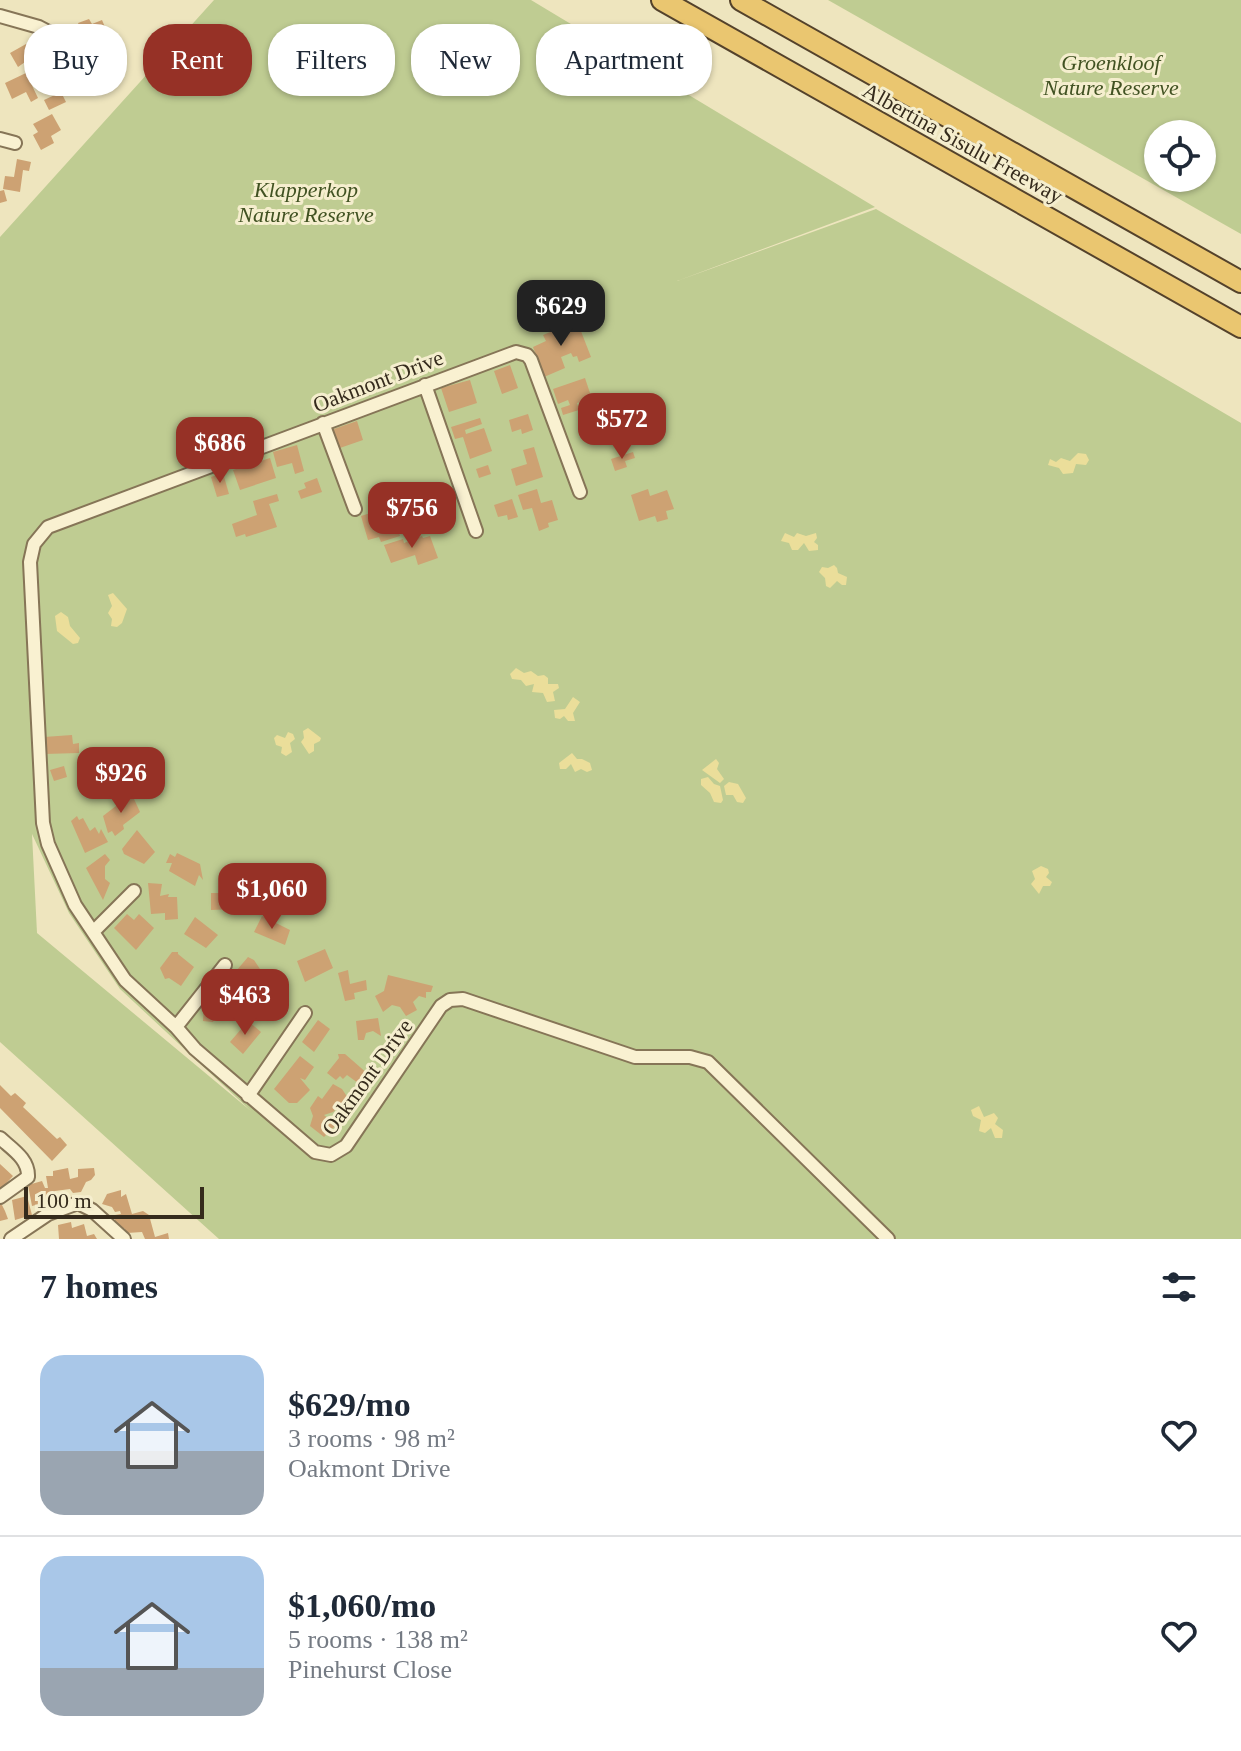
<!DOCTYPE html>
<html lang="en">
<head>
<meta charset="utf-8">
<style>
	:root { --surface:#fff; --page:#f6f6f7; --text:#1f2937; --muted:#747a83; --line:#e0e1e3; --accent:#963126 }
	body { margin:0; font-family:Georgia,serif; background:var(--page); color:var(--text); height:100vh; display:flex; flex-direction:column; font-size:30px; white-space:nowrap }
	* { box-sizing:border-box; margin:0 }
	p { font-size:26px; color:var(--muted) }
	.icon { flex:none; width:44px; height:44px; fill:none; stroke:currentColor; stroke-width:2; stroke-linecap:round; stroke-linejoin:round }
	.map { position:relative; height:1239px; overflow:hidden }
	.details { display:flex; flex-direction:column; background:var(--surface); flex:1 }
	.details>* { flex:none }
	.guide { position:absolute; left:24px; top:24px; width:800px; height:72px; display:flex; gap:16px }
	.buttons { position:absolute; left:1144px; top:120px; display:grid; gap:16px }
	.buttons a { display:grid; place-items:center; width:72px; height:72px; border-radius:50%; background:var(--surface); box-shadow:0 2px 6px #0004; font-size:40px }
	.scale { position:absolute; left:24px; bottom:20px; width:180px; box-sizing:border-box; padding-left:8px; border:4px solid #352b1c; border-top:0; font-size:22px; line-height:28px; white-space:nowrap; color:#352b1c; -webkit-text-stroke:6px #f5eece; paint-order:stroke }
	.price { position:absolute; translate:-50% -68px; padding:0 18px; border-radius:16px; background:var(--accent); color:#fff; font-size:26px; line-height:52px; filter:drop-shadow(0 2px 4px #0008) }
	.price::after { content:''; position:absolute; left:50%; top:48px; width:24px; height:18px; margin-left:-12px; background:inherit; clip-path:polygon(0 0,100% 0,50% 100%) }
	.price.selected { background:#222; color:#fff }
	ul { padding:0; list-style:none }
	li { display:flex; align-items:center; gap:24px; height:200px; padding:0 40px }
	li+li { border-top:2px solid var(--line) }
	li span { display:grid; place-items:center; flex:none; width:224px; height:160px; border-radius:24px; color:#555 }
	li>.icon { margin-inline-start:auto }
	span .icon { width:96px; height:96px; fill:#fffc; stroke-width:1 }
	li b { font-size:34px }
	h2 { display:flex; justify-content:space-between; align-items:center; height:96px; padding:0 40px; font-size:34px }
	.chip { padding:0 28px; border-radius:32px; background:var(--surface); box-shadow:0 2px 6px #0004; font-size:28px; line-height:72px }
	.chip.selected { background:var(--accent); color:#fff }
	.map>svg:first-child { display:block }
	.green { fill:#bfcc92; fill-rule:evenodd }
	.sand { fill:#ebde9a }
	.building { fill:#cda273 }
	.lines { fill:none; stroke-linecap:round; stroke-linejoin:round }
	.minor-casing { stroke:#867557; stroke-width:16 }
	.trunk-casing { stroke:#54422b; stroke-width:24 }
	.minor { stroke:#f9f1d1; stroke-width:12 }
	.trunk { stroke:#eac670; stroke-width:20 }
	.labels { text-anchor:middle; dominant-baseline:central; stroke-width:6; stroke-linejoin:round; paint-order:stroke }
	.park-label { font-size:22px; font-style:italic; fill:#415222; stroke:#f5eece }
	.street-label { font-size:22px; fill:#352b1c; stroke:#f5eece }
</style>
</head>
<body>
<div class="map">
<svg width="1241" height="1239" viewBox="0 0 1241 1239">
	<rect width="100%" height="100%" fill="#eee5be"/>
	<path class="green" d="M214,0H531L875,207L677,281L876,209L1241,423V1239H219L0,1042V237ZM32,834L69,913L120,989L251,1111L37,933Z
		M828,0H1241V234ZM1202,134V178H1158V134Z"/>
	<path class="sand" d="M1078,453L1086,454L1089,460L1086,465L1076,464L1073,473L1063,474L1059,468L1048,465L1050,459L1056,462L1061,458L1070,461Z
		M785,533L794,537L797,533L806,536L816,533L817,538L814,542L818,545V550L809,551L804,543L798,550H792L789,543L781,541Z
		M834,565L837,568L838,573L847,577L846,585H842L837,581L830,588L826,586L825,578L819,572L822,567L828,568Z
		M113,593L127,609L122,623L117,627L111,626L112,619L108,613L112,606L108,595Z
		M61,612L68,617L70,626L80,638L78,643L73,644L57,631L55,616Z
		M516,668L524,673L531,671L538,676L544,675L548,678V684H558L559,688L553,692L555,701L547,702L543,693L532,692L534,684L526,686L521,680L512,679L510,674Z
		M573,697L580,702L573,713L575,721H568L564,716L560,719L555,718L554,710L565,709Z
		M308,728L321,738L320,741L314,744V751L309,754L301,742L304,738L303,731Z
		M288,732L293,734L295,739L290,743L292,752L286,756L281,753L282,747L276,745L274,738L277,735L285,738Z
		M572,753L577,759H582L590,763L592,770L587,772L581,769L575,772L571,764L566,769H560L559,763Z
		M716,759L719,763L717,769L724,779L720,783L702,770Z
		M708,777L714,784L720,786L723,800L721,803L714,802L710,793L701,785V779Z
		M729,782L738,784L746,798L743,803L737,802L733,795H726L724,786Z
		M1041,866L1048,869L1049,873L1046,877L1052,882L1050,886H1043L1039,894L1031,884L1035,879L1032,871Z
		M979,1106L984,1117L994,1113L998,1118L995,1124L1003,1130L1002,1138H995L991,1128L985,1133L979,1131L981,1120L973,1116L971,1110Z"/>
	<path class="building" d="M89,19L92,24L102,20L110,39L88,47L78,23Z
		M35,39L42,50L18,67L10,53Z
		M98,62L107,78L83,91L75,76Z
		M26,73L38,98L31,102L26,92L12,99L5,83Z
		M61,92L66,102L49,110L44,100Z
		M52,114L61,130L51,136L54,143L41,150L33,135L38,132L33,124Z
		M17,159L31,162L29,171L23,170L20,192L3,189L5,176L14,177Z
		M4,190L7,201L0,203V191Z
		M577,321L591,357L579,362L577,356L573,357L571,353L561,357L565,368L544,377L533,347L546,341L543,335Z
		M510,365L518,388L502,394L494,371Z
		M585,378L592,399L598,397L601,405L587,410L584,401L577,403L579,410L563,415L561,408L570,405L568,400L558,404L553,389Z
		M470,380L477,403L449,412L441,388Z
		M528,414L533,430L522,434L521,429L512,432L509,420Z
		M480,418L482,424L465,430L466,434L484,428L492,451L470,459L463,437L455,439L451,427Z
		M357,421L363,440L337,449L331,430Z
		M297,445L304,471L295,474L292,463L277,467L273,452Z
		M534,447L543,477L516,486L511,469L527,464L523,450Z
		M633,452L635,458L625,461L627,467L615,471L611,459Z
		M270,458L276,478L240,490L233,470Z
		M488,465L491,474L479,478L476,469Z
		M223,473L229,494L217,497L211,477Z
		M317,478L322,492L301,499L298,491L306,488L304,483Z
		M430,483L433,494L406,502L403,490Z
		M537,489L541,503L552,500L558,520L548,523L549,527L539,531L532,508L523,510L518,495Z
		M648,489L650,496L667,490L674,509L666,511L668,519L657,522L655,516L639,521L631,495Z
		M277,494L279,501L269,504L277,527L246,537L245,534L236,537L232,524L257,515L253,501Z
		M512,499L518,517L508,520L507,515L498,517L494,505Z
		M383,509L386,518L393,515L400,536L381,542L379,537L368,540L361,516Z
		M422,536L423,538L430,536L438,558L418,565L415,555L391,563L384,545L403,539L404,543Z
		M72,735L73,744L79,743V753L45,754L44,737Z
		M64,766L67,777L54,781L50,770Z
		M129,796L134,799L140,812L123,825L124,829L115,836L112,831L108,833L103,816Z
		M77,816L79,820L83,818L90,831L95,827L99,834L101,829L108,842L85,853L71,821Z
		M137,830L155,852L144,864L124,854L122,849Z
		M177,853L200,864L203,880L199,875L195,886L169,871L172,863H166L170,854L175,857Z
		M105,854L110,860L105,866V879L110,883L103,900L86,868Z
		M148,883L162,884L160,896L169,894L168,897H177L178,919L165,920V913L151,914Z
		M211,893H238V909L211,910Z
		M127,914L134,920L139,914L154,928L136,950L114,928Z
		M262,916L290,930L285,945L254,932Z
		M195,917L218,935L206,948L184,934Z
		M325,949L333,968L305,982L297,961Z
		M172,952H178V954L194,967L181,986L169,978L165,979L160,968Z
		M248,957L254,960L260,969L246,989L231,977Z
		M348,970L350,984L366,980L367,990L354,993L355,999L345,1001L338,973Z
		M388,975L433,986L431,992H426V998L419,996L413,1002L417,1010L406,1016L400,1007L392,1005L383,1012L375,996L384,991Z
		M283,992L287,1007L267,1013L264,997Z
		M217,1002L218,1005L230,1002V1015H217L213,1022L203,1021L204,1005Z
		M378,1018L381,1036L373,1031L366,1033L364,1040H358L356,1021Z
		M318,1020L330,1029L314,1052L302,1042Z
		M248,1021L261,1032L243,1054L230,1042Z
		M338,1054H345L368,1074L358,1083L347,1075L343,1079L340,1076L336,1080L327,1073L339,1058Z
		M300,1056L314,1067L305,1080L300,1078L310,1090L297,1103H289L274,1089Z
		M333,1084L342,1089L348,1098L333,1112L324,1115L336,1125L324,1137L310,1126L313,1116L310,1108L318,1096L322,1099Z
		M0,1085L11,1096L15,1093L26,1103L23,1107L57,1139L60,1137L67,1145L52,1161L0,1108Z
		M0,1164L13,1176L0,1190Z
		M68,1168L70,1179L78,1177V1169L94,1168L95,1175L91,1180L86,1182L81,1192L73,1193L70,1189L55,1191L47,1202L32,1206L28,1185L42,1181L45,1188H48L46,1176H53V1171Z
		M121,1190V1197L126,1194L132,1214L143,1211L149,1215L155,1237L168,1233L169,1239H145L142,1232L127,1233L124,1228L115,1231V1215L121,1214L120,1211L115,1212L112,1207L102,1204L107,1194Z
		M27,1196L32,1215L15,1220L12,1200Z
		M0,1201L5,1211L8,1219L0,1221Z
		M71,1222L72,1228L84,1224L87,1236L94,1234L97,1239H59L58,1225Z"/>
	<g class="lines">
		<g class="minor-casing">
			<path id="minor" d="M0,16L39,27L62,39L67,57L64,79
				M0,139L15,143
				M425,385L476,531
				M323,423L355,509
				M580,492L531,360L527,355L516,352L48,527L34,544L30,562L43,823L48,844L75,905L125,980L176,1027L195,1049L315,1152L331,1155L346,1146L441,1006L450,1000L463,999L635,1057H690L708,1062L888,1239
				M93,932L134,891
				M176,1027L225,965
				M248,1096L305,1013
				M0,1138C12,1149 29,1159 28,1177L0,1197
				M11,1239L48,1214L78,1203L92,1210L124,1239"/>
		</g>
		<g class="trunk-casing">
			<path id="trunk" d="M662,0L1241,327
				M741,0L1241,282"/>
		</g>
		<use href="#minor" class="minor"/>
		<use href="#trunk" class="trunk"/>
	</g>
	<g class="labels">
		<g class="park-label">
			<text x="1111" y="62">Groenkloof<tspan x="1111" dy="25">Nature Reserve</tspan></text>
			<text x="306" y="189">Klapperkop<tspan x="306" dy="25">Nature Reserve</tspan></text>
		</g>
		<g class="street-label">
			<text transform="translate(963 143) rotate(29)">Albertina Sisulu Freeway</text>
			<text transform="translate(378 381) rotate(-21)">Oakmont Drive</text>
			<text transform="translate(367 1077) rotate(-54)">Oakmont Drive</text>
		</g>
	</g>
</svg>
<div class="buttons">
<a><svg class="icon" aria-label="locate" viewBox="0 0 24 24"><circle cx="12" cy="12" r="6"/><path d="M12 2v4M12 18v4M2 12h4M18 12h4"/></svg></a>
</div>
<div class="scale">100 m</div>
<b class="price selected" style="left:561px;top:348px">$629</b>
<b class="price" style="left:622px;top:461px">$572</b>
<b class="price" style="left:220px;top:485px">$686</b>
<b class="price" style="left:412px;top:550px">$756</b>
<b class="price" style="left:121px;top:815px">$926</b>
<b class="price" style="left:272px;top:931px">$1,060</b>
<b class="price" style="left:245px;top:1037px">$463</b>
<div class="guide">
<a class="chip">Buy</a>
<a class="chip selected">Rent</a>
<a class="chip">Filters</a>
<a class="chip">New</a>
<a class="chip">Apartment</a>
</div>
</div>
<section class="details">
<h2>7 homes<svg class="icon" aria-label="filters" viewBox="0 0 24 24"><path d="M4 7h16M4 17h16"/><circle cx="9" cy="7" r="2"/><circle cx="15" cy="17" r="2"/></svg></h2>
<ul>
<li><span style="background:linear-gradient(#a9c7e8 60%,#9aa5b1 0)"><svg class="icon" aria-label="home" viewBox="0 0 24 24"><path d="M3 11l9-7 9 7M6 9v11h12V9"/></svg></span><div><b>$629/mo</b><p>3 rooms · 98 m²</p><p>Oakmont Drive</p></div><svg class="icon" aria-label="heart" viewBox="0 0 24 24"><path d="M12 20l-8-8c-3-5 5-10 8-4 3-6 11-1 8 4z"/></svg></li>
<li><span style="background:linear-gradient(#a9c7e8 70%,#9aa5b1 0)"><svg class="icon" aria-label="home" viewBox="0 0 24 24"><path d="M3 11l9-7 9 7M6 9v11h12V9"/></svg></span><div><b>$1,060/mo</b><p>5 rooms · 138 m²</p><p>Pinehurst Close</p></div><svg class="icon" aria-label="heart" viewBox="0 0 24 24"><path d="M12 20l-8-8c-3-5 5-10 8-4 3-6 11-1 8 4z"/></svg></li>
</ul>
</section>
</body>
</html>
